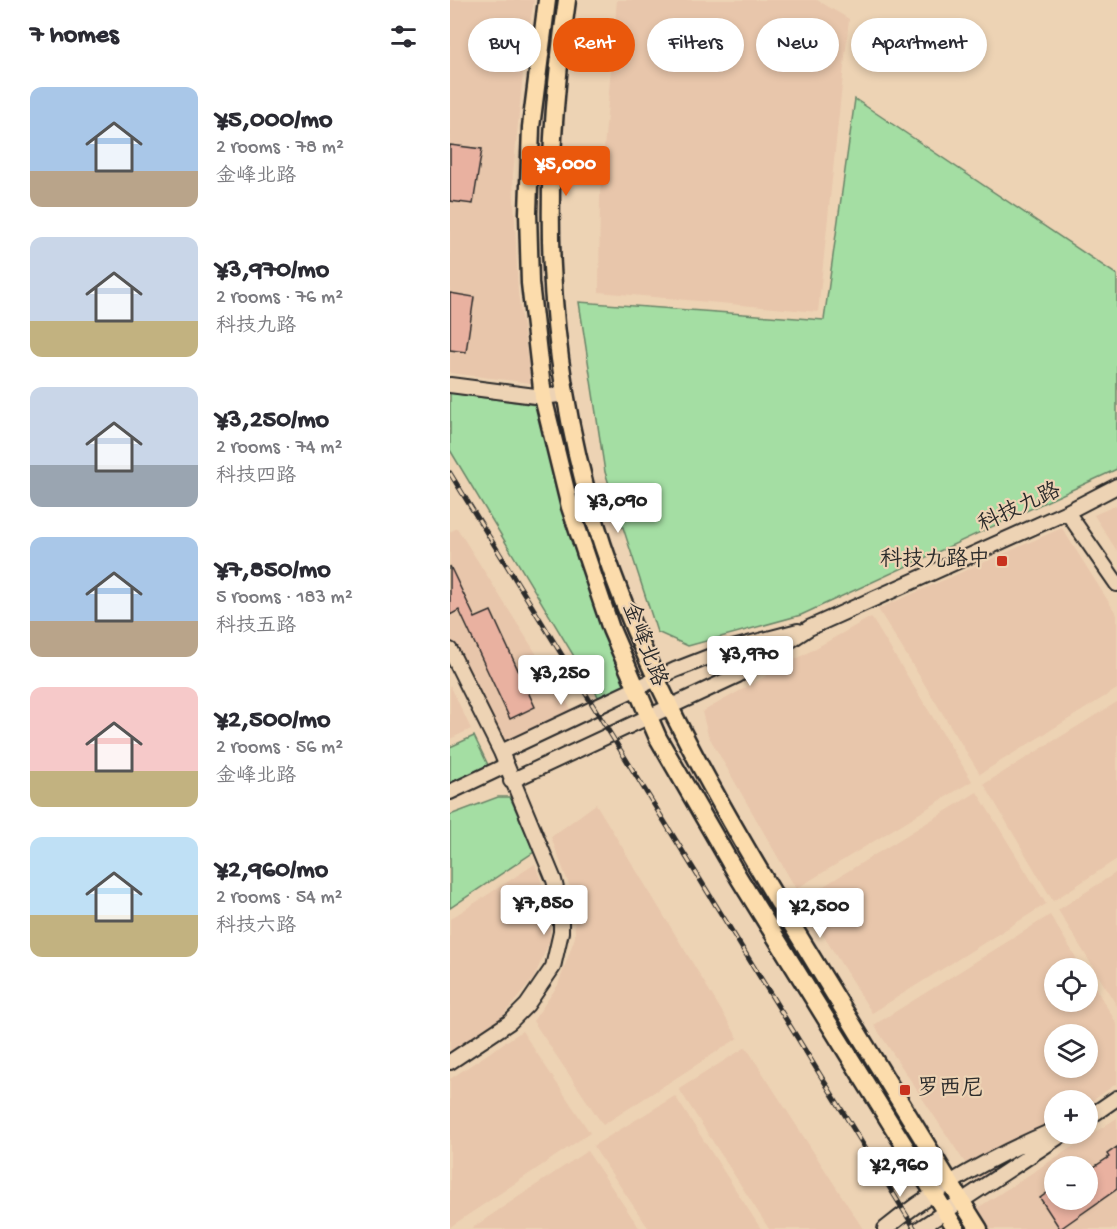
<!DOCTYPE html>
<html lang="en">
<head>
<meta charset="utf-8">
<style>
	:root { --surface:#fff; --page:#f2f2f3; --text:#2b2b33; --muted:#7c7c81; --accent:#ea580c }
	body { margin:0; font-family:"Gochi Hand","LXGW WenKai TC",sans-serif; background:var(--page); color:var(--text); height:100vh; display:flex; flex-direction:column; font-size:22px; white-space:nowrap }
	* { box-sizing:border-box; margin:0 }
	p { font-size:20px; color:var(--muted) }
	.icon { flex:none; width:33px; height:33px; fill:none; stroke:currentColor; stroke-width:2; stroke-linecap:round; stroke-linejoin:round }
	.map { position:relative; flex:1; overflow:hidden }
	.drawer { display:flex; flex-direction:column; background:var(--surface); width:450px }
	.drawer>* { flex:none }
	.guide { position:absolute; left:18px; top:18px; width:558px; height:54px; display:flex; gap:12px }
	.buttons { position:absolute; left:594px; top:958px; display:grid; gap:12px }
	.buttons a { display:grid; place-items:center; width:54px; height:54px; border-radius:50%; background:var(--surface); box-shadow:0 3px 9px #0003; font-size:30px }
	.price { position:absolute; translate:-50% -51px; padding:0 14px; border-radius:6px; background:#fff; color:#222; font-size:20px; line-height:39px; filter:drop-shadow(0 2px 3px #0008) }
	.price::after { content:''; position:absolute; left:50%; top:36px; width:18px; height:14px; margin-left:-9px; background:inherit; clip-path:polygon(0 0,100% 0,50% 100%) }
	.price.on { background:var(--accent); color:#fff }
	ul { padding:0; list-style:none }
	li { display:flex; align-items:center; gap:18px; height:150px; padding:0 30px }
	li span { display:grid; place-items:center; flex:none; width:168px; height:120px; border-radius:12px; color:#555 }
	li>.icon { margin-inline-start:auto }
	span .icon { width:72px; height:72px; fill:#fffc; stroke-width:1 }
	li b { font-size:26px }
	h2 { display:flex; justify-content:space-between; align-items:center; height:72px; padding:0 30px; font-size:26px }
	.tag { padding:0 21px; border-radius:27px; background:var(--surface); box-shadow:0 3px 9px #0003; font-size:21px; line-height:54px }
	.tag.on { background:var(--accent); color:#fff }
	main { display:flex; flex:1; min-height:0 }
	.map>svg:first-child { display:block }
	.built { fill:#e8c6ab; fill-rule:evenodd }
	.green { fill:#a4dea3; stroke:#688467; stroke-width:1.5 }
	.building { fill:#e9b1a0; stroke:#2b2b2b; stroke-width:1.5 }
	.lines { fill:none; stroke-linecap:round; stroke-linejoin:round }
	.minor-casing { stroke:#2b2b2b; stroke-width:18 }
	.major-casing { stroke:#2b2b2b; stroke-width:21 }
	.minor { stroke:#edd3b4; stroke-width:14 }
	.major { stroke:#fcdcac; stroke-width:16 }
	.rail-casing { stroke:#2b2b2b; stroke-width:5 }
	.rail { stroke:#edd3b4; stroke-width:3; stroke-dasharray:9; stroke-linecap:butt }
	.poi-dot { fill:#c8321e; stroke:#edd3b4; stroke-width:2 }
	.labels { text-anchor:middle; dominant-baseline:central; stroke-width:4.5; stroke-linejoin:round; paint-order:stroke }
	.street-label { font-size:22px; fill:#2b2b2b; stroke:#edd3b4 }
	.poi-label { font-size:22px; fill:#2b2b2b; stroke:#edd3b4; text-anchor:end }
</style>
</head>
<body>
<main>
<section class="drawer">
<h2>7 homes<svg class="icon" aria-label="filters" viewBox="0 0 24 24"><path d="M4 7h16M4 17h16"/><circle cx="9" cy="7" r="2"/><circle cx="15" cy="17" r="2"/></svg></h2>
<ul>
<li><span style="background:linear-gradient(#a9c7e8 70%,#b9a48a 0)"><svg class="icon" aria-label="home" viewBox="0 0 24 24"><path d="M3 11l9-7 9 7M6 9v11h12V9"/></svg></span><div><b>¥5,000/mo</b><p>2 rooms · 78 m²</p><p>金峰北路</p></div></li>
<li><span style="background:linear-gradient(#c9d6e8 70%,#c2b280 0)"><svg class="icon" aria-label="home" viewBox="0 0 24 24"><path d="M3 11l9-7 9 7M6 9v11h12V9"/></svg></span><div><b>¥3,970/mo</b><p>2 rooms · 76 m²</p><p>科技九路</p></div></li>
<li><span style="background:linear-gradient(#c9d6e8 65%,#9aa5b1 0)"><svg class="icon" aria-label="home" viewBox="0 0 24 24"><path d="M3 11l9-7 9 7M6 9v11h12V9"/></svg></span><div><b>¥3,250/mo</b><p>2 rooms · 74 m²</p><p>科技四路</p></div></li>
<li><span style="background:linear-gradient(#a9c7e8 70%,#b9a48a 0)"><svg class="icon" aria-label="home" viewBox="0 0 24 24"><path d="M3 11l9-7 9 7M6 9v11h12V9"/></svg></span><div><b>¥7,850/mo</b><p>5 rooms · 183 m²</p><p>科技五路</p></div></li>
<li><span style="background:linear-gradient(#f6c9c9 70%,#c2b280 0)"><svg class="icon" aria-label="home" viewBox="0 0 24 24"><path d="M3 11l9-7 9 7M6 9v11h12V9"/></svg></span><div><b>¥2,500/mo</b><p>2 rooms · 56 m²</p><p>金峰北路</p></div></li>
<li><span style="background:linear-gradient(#bfe0f5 65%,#c2b280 0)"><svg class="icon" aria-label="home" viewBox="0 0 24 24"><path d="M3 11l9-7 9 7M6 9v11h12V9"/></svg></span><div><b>¥2,960/mo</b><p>2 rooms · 54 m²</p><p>科技六路</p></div></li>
</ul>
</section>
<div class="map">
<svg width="667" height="1229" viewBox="0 0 667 1229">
	<rect width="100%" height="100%" fill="#edd3b4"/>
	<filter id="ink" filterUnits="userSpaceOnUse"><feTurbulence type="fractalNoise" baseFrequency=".0167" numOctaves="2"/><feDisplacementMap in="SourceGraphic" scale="12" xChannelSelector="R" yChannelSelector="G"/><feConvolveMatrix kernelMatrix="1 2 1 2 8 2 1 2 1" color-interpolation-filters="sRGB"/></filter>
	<g filter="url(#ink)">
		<path class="built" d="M0,0H84L75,52L63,175L68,293L81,383L0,373Z
			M167,0H367L399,19L368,312L149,292L150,194Z
			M667,505V551L644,515Z
			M7,528L121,709L52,742L0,638V532Z
			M612,528L667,615V689L530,774L428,609Z
			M421,617L522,781L346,889L258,735L252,712Z
			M0,685L21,729L0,739Z
			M667,702V859L603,901L534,784Z
			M527,792L596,904L422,1013L351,900Z
			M146,804L288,1038L153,1125L83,1021L108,985L125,937L124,898L101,837Z
			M85,864L100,905V940L84,978L46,1024L0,1054V919Z
			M667,872V1006L608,910Z
			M600,915L633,969H604V1002H638V976L667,1024V1083L638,1104V1101H604V1127L527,1181L424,1025ZM604,1035H638V1068H604Z
			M72,1031L140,1133L0,1227V1079Z
			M296,1047L413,1229H319L229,1089Z
			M225,1096L311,1229H199L143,1146Z
			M667,1118V1229H539L526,1209ZM604,1167H638V1200H604Z
			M137,1151L190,1229H22V1228Z"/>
		<path class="green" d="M405,99L667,275V469L351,615L238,646L207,632L155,472L129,302L374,320Z
			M0,393L86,405L111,508L129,563L178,684L149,698L0,450Z
			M24,736L38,765L0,784V747Z
			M48,797H60L84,852L0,908V815Z"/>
		<path class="building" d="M0,145L32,149L23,204L0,201Z
			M0,293L24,297L16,352L0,350Z
			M0,566L25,618L41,611L85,707L60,719L9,610L0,615Z
			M667,1147V1189L610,1229L590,1198L604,1188V1200H638V1171L659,1157L657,1154Z"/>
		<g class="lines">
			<g class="minor-casing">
				<path id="minor" d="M0,385L93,397L116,394
					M617,512L667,584
					M0,650L51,752L104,880L111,909V932L103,967L77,1005L60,1022L0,1062
					M51,752L225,670L279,649L348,631
					M61,781L288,675L359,628L617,512L667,486
					M0,792L55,766
					M638,1118L667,1098
					M435,1229C487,1186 543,1156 604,1130
					M469,1229L613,1134"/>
			</g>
			<g class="major-casing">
				<path id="major" d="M97,0L81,127L78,213L80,283L93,397L120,507L161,629L208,738L289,878L506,1229
					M117,0C92,176 92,345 144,518C193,679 280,824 367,966C421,1054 474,1142 529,1229"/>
			</g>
			<use href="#minor" class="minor"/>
			<use href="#major" class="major"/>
			<g class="rail-casing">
				<path id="rail" d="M0,473L465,1229"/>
			</g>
			<use href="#rail" class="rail"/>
		</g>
	</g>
	<g class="poi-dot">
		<rect x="546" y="555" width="12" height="12" rx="3"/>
		<rect x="449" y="1084" width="12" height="12" rx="3"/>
	</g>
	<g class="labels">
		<g class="street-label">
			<text transform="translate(570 509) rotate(-25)">科技九路</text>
			<text transform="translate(193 645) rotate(69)">金峰北路</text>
		</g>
		<g class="poi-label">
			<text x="540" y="561">科技九路中</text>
			<text x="467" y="1090" text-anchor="start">罗西尼</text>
		</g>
	</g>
</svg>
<div class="buttons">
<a><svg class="icon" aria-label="locate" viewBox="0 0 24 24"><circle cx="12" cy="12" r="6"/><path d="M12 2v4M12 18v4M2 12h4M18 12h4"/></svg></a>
<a><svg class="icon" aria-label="layers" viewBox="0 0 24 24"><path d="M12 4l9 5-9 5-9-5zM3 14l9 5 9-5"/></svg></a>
<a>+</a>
<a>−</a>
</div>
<b class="price on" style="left:116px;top:197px">¥5,000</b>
<b class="price" style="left:168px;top:534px">¥3,090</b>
<b class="price" style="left:300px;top:687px">¥3,970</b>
<b class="price" style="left:111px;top:706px">¥3,250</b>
<b class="price" style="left:94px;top:936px">¥7,850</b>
<b class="price" style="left:370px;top:939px">¥2,500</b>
<b class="price" style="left:450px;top:1198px">¥2,960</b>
<div class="guide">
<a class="tag">Buy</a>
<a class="tag on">Rent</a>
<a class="tag">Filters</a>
<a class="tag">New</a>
<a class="tag">Apartment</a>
</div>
</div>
</main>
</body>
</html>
